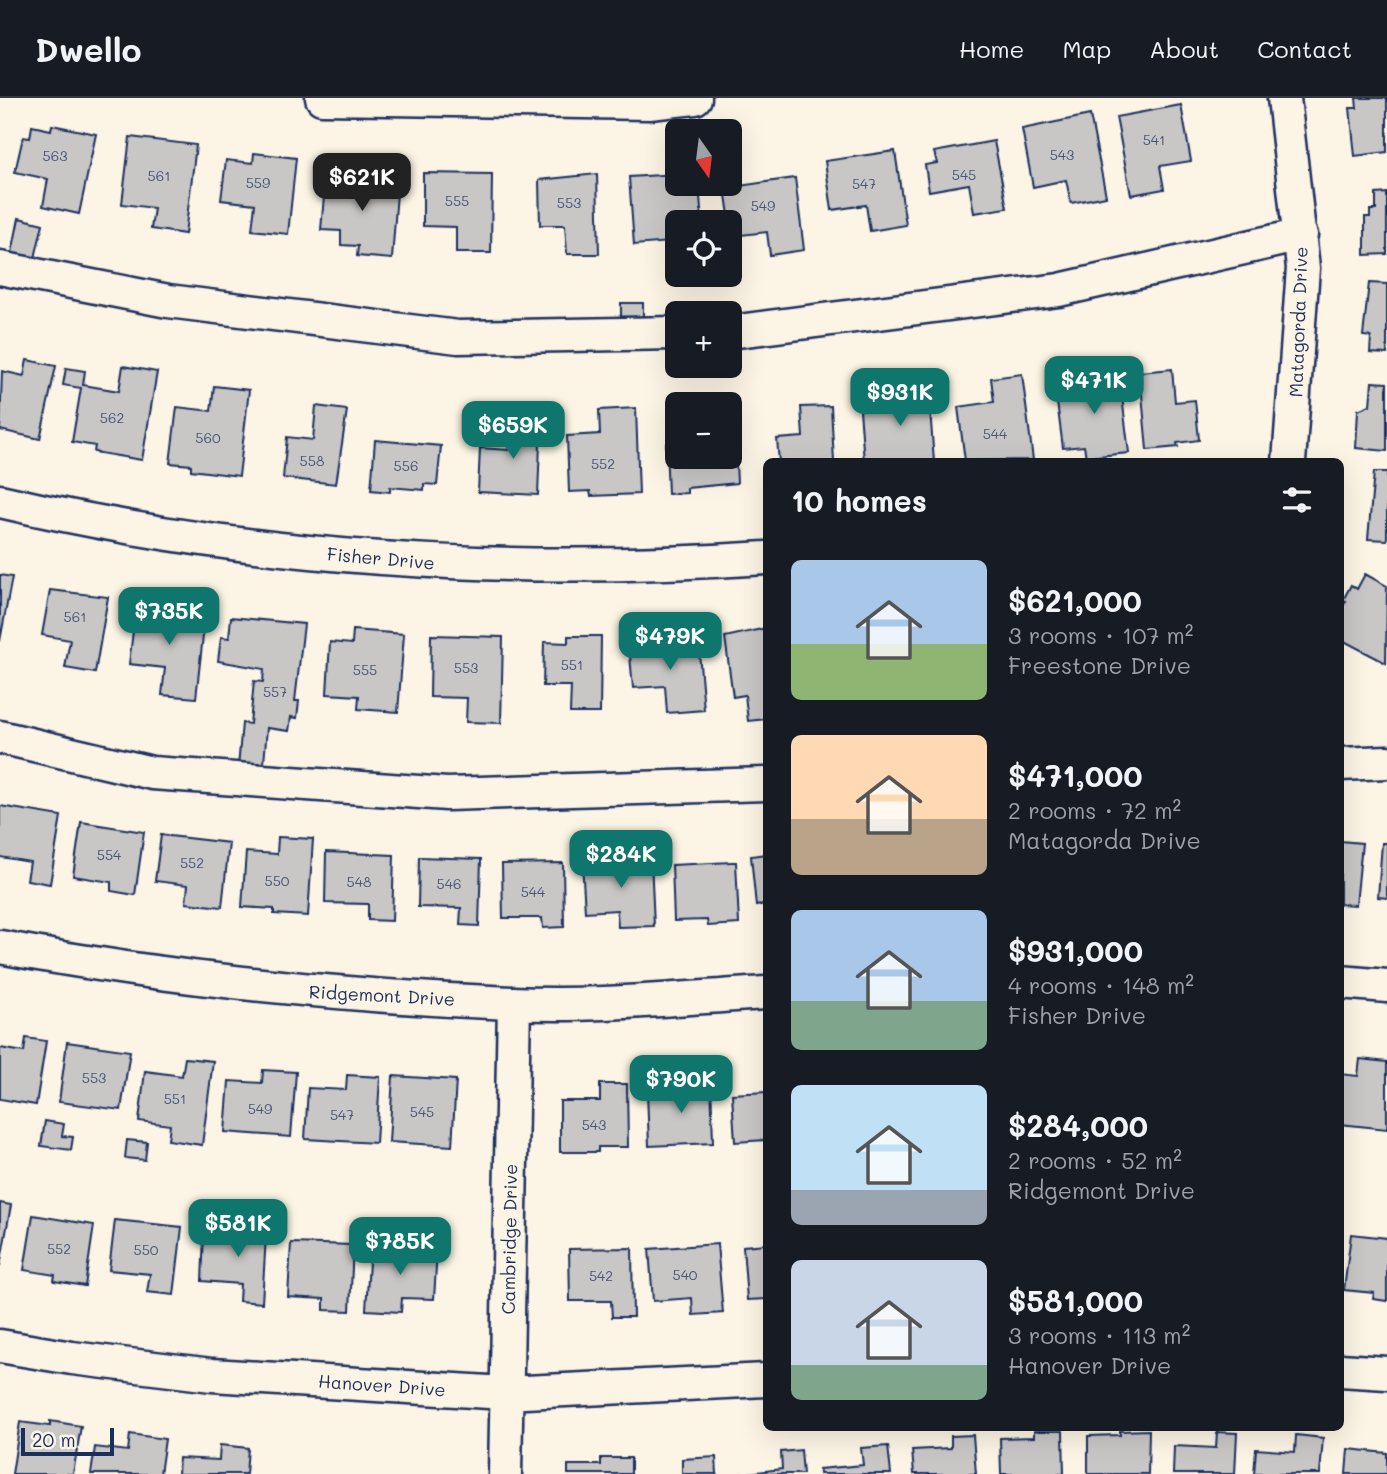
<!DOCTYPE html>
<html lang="en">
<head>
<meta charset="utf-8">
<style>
	:root { --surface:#171b24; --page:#20242c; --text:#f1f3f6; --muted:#9ea1a6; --line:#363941; --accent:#0f766e }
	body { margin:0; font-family:Mali,sans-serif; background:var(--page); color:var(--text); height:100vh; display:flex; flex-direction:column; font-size:26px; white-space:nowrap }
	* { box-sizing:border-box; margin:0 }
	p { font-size:23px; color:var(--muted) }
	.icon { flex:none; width:38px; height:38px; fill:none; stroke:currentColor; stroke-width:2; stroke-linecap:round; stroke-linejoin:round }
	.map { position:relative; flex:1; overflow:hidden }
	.drawer { position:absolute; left:763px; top:360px; width:581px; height:973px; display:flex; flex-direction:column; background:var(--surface); border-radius:10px; box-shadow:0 7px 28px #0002 }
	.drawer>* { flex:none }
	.needle { width:46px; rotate:166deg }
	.buttons { position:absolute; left:665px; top:21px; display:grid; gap:14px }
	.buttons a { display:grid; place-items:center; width:77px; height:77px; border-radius:10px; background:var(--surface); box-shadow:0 7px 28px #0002; font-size:35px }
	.scale { position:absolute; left:21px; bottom:18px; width:93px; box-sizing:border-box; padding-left:7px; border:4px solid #1b2f5e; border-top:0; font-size:19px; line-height:24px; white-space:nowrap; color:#1b2f5e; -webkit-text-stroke:5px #fcf5e5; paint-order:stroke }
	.price { position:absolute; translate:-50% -60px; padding:0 16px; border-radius:14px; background:var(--accent); color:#fff; font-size:23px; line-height:46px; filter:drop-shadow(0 2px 4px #0008) }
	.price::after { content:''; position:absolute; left:50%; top:42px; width:21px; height:16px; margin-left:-10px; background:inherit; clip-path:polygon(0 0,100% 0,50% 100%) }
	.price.current { background:#222; color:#fff }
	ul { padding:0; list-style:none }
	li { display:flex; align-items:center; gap:21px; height:175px; padding:0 28px }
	li span { display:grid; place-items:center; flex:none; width:196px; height:140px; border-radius:10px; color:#555 }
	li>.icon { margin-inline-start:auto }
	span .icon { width:84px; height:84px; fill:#fffc; stroke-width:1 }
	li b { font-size:30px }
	h2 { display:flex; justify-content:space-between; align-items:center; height:84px; padding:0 28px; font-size:30px }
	header { display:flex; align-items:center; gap:42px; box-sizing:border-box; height:98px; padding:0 35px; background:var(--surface); border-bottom:2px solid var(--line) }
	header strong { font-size:33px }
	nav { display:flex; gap:38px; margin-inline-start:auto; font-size:24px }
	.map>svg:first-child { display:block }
	.building { fill:#c8c7c6; stroke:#1b2f5e; stroke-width:2 }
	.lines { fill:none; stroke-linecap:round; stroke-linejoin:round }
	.minor-casing { stroke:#1b2f5e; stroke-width:37 }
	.minor { stroke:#fcf5e5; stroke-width:32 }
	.labels { text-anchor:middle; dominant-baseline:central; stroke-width:5; stroke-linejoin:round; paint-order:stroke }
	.number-label { font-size:14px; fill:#465578 }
	.street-label { font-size:18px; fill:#1b2f5e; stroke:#fcf5e5 }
</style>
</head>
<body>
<header>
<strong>Dwello</strong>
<nav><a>Home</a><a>Map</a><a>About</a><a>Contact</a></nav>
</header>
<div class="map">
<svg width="1387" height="1376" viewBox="0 0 1387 1376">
	<rect width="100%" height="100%" fill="#fcf5e5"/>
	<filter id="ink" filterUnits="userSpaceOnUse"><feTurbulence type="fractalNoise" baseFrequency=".0143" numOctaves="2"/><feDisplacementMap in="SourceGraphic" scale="14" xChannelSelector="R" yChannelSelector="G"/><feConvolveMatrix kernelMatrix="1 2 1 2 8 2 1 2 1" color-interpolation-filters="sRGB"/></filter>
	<g filter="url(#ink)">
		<path class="building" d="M1356,0H1387V54L1355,58L1350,10H1357Z
			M1181,7L1191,63L1160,68L1164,91L1131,97L1116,19Z
			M1090,17L1106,98L1071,105L1066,82L1033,89L1022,31Z
			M52,27L96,36L79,116L43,108L48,81L15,74L23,39L30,40L32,28L51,32Z
			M130,39L196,47L185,136L151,131L154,110L122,106Z
			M994,43L1007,110L974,115L969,86L929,93L925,67L937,65L934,54Z
			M895,53L906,127L870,133L866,107L832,112L825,63Z
			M254,55L296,60L288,136L252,132L255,106L221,102L226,62L253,65Z
			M423,75L492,76L491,155H456V129L423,128Z
			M326,76L398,81L392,161L357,158L358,148L341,147V133L321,132Z
			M597,76L599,156H567L565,127H540L539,82Z
			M677,76V86H699L702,124H677V164H672L670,144L634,147L629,79Z
			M795,80L804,152L770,157L767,134L732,138L725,90Z
			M1387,95V156L1365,157V119H1370V112H1376V96Z
			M19,120L43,126L35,160L12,155Z
			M1369,185L1387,186V256L1370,255L1371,239L1363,238Z
			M621,205H643V220L621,221Z
			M27,262L56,268L40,341L0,332L2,273L24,278Z
			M123,268L157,274L142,362L94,354L95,348L72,344L81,290L63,287L66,270L85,273L83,287L119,293Z
			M1172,271L1175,304L1195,302L1199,342L1177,345L1178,349L1147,352L1140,274Z
			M1119,274L1129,355L1086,359L1084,348L1063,350L1055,289L1086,286L1085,278Z
			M1022,276L1033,362L965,363L958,309L994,304L991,280Z
			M928,284L934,364H864L860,312L898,308L896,286Z
			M1372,284L1387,285V353L1356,350L1358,312L1370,307Z
			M214,288L249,292L239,378L191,372V367L170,365L177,309L211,313Z
			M316,308L347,312L336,386L283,380L287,339L313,342Z
			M831,308L834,364H779L777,341L803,339L801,309Z
			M636,310L639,396L591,398L590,393L569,394L567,338L600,336L599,312Z
			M510,318L541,320L538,397L478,394L480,350L509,352Z
			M375,342L441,348L437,387L424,386V392L390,389V394L371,392Z
			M735,342L737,385L687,390V395L668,396L666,346L677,345V359H730V343Z
			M1374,374H1387V442L1368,441Z
			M1365,476L1387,488L1386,565L1340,541V513L1346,503L1343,502L1351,487L1357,491Z
			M0,477L12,479L0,543Z
			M50,492L108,499L95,575L65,570L70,542L42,537Z
			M145,505L179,509V516L205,520L196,600L162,597L165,570L129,566L136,508L144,509Z
			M231,519L304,526L295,603H299L297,620L291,619L289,633L267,630L264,665H252L250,670L238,669L242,625L250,626L254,583L263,584L264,571L218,563L221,539L229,540Z
			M766,530V621L748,623L745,597L733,599L725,539Z
			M353,532L404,536L398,614L358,611L359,598L327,596L330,544L352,546Z
			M431,537L503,539L501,625L466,624L467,600L430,599Z
			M568,538H601L600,615H570L571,588H543L544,544L568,545Z
			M667,539L668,545L698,542L704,612L667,615L665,588L633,590L629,547L651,546V541Z
			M0,708L61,718L50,786L27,782L30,764L0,759Z
			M81,724L144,734L135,797L111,793V784L73,778Z
			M161,737L229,745L222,809L186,805L188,787L155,783Z
			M278,739L313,741L308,818L274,816V811L242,809L246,754L277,756Z
			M1340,743L1362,745L1356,807L1340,806Z
			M1382,745H1387V800L1378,799Z
			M326,754L394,757L392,823L368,822V806L325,805Z
			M766,756V806L756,808L751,758Z
			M419,759L481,761L479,828L460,827L461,810L418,809Z
			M651,761L654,828L618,829L617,812L585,814L582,764Z
			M732,764H736L739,826L708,828L707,822L674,823L672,767Z
			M563,765L564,829L543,830L542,820H503L502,766Z
			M26,940L46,943L36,1007L0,1001V950L24,954Z
			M67,944L130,953L121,1012L59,1004Z
			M185,960L213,963L202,1047L168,1042L170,1027L139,1023L145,973L182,978Z
			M1360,961L1387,964V1031L1340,1026V976L1358,978Z
			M263,972L296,974L291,1039L225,1034L229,983L262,985Z
			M347,977L380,979L376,1045L305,1041L308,990L346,992Z
			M393,978L456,982L452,1048L389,1044Z
			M711,981L713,1045L649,1048L647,994L686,993V982Z
			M600,986H627L628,1049H598V1054H560V1003H600Z
			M766,994V1042L735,1044L732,996Z
			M45,1023L64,1026L62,1038L73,1039L71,1052L41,1048Z
			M127,1042L147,1044L145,1062L125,1060Z
			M0,1105L11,1107L0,1168Z
			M33,1117L94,1127L85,1188L54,1183L55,1177L24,1172Z
			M240,1120L267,1121L262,1205L239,1203L240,1186L202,1183L204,1136L239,1138Z
			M115,1122L182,1129L174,1197L147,1194L150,1176L109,1172Z
			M1351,1136L1387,1140V1203L1373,1201L1374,1195L1344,1192Z
			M291,1145L353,1147L350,1213L324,1212V1201L288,1199Z
			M717,1146L723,1215L693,1217L692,1200L653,1203L649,1151Z
			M766,1146V1201L747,1202L743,1148Z
			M370,1148L437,1152L434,1201L402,1200L401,1214L366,1212Z
			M632,1150L633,1219H612L611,1203H570L569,1151Z
			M50,1323L81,1328L73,1376H12L20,1324L50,1328Z
			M1149,1332L1148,1376H1088V1338L1120,1337V1333Z
			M1034,1333H1063L1064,1376H1001L1000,1340L1034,1339Z
			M1217,1334L1237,1335L1235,1376H1173L1174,1348L1216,1350Z
			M130,1336L165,1341L160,1376H91L95,1349L128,1353Z
			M973,1337L976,1376H914L912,1352L951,1350V1338Z
			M1296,1337L1323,1340L1320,1376H1254L1256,1351L1295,1354Z
			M220,1347L248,1350L246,1376H178L179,1360L219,1362Z
			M888,1348L891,1376H820L819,1371L863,1367L861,1350Z
			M1348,1351L1387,1355V1376H1346Z
			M801,1352L803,1376H739L782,1371L781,1354Z
			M716,1359L717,1376H682V1361Z
			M601,1360H631V1376H568V1367H601Z"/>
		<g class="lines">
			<g class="minor-casing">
				<path id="minor" d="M322,0L649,5L695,0
					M1284,0L1303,170L1289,364
					M0,170L168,203L458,239L677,235
					M730,234L1059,192L1301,137
					M0,403C251,462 510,477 766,460
					M0,639L152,675L447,696L766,686
					M1340,666L1387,664
					M0,849C169,881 339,898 512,905C596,909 683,900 766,895
					M1340,884L1387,888
					M0,1248L72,1260L212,1277L505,1295L766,1282
					M1340,1272L1387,1275
					M505,1376L514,905"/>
			</g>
			<use href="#minor" class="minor"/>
		</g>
	</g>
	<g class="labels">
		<g class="number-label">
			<text x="1154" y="41">541</text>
			<text x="1062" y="56">543</text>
			<text x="55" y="57">563</text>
			<text x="964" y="76">545</text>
			<text x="159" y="77">561</text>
			<text x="258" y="84">559</text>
			<text x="864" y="85">547</text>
			<text x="457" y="102">555</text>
			<text x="569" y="104">553</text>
			<text x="763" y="107">549</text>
			<text x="112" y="319">562</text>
			<text x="995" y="335">544</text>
			<text x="208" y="339">560</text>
			<text x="312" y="362">558</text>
			<text x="603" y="365">552</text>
			<text x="406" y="367">556</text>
			<text x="75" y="518">561</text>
			<text x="572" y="566">551</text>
			<text x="466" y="569">553</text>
			<text x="365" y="571">555</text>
			<text x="275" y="593">557</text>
			<text x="109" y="756">554</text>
			<text x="192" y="764">552</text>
			<text x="277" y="782">550</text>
			<text x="359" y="783">548</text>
			<text x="449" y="785">546</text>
			<text x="533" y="793">544</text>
			<text x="94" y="979">553</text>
			<text x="175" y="1000">551</text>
			<text x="260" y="1010">549</text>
			<text x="422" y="1013">545</text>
			<text x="342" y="1016">547</text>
			<text x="594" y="1026">543</text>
			<text x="59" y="1150">552</text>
			<text x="146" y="1151">550</text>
			<text x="685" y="1176">540</text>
			<text x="601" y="1177">542</text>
		</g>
		<g class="street-label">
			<text transform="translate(1298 224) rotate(-88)">Matagorda Drive</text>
			<text transform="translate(381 460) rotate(5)">Fisher Drive</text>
			<text transform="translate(382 897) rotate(3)">Ridgemont Drive</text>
			<text transform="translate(509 1141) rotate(-89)">Cambridge Drive</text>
			<text transform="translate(382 1287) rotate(4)">Hanover Drive</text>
		</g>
	</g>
</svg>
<div class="buttons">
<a><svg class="needle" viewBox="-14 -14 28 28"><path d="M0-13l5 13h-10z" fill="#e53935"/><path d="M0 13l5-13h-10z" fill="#9ea1a6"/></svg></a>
<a><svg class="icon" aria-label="locate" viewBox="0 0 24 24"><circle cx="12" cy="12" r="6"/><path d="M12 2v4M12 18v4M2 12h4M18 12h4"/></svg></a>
<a>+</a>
<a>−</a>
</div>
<div class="scale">20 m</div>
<b class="price current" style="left:362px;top:115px">$621K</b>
<b class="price" style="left:1094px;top:318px">$471K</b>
<b class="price" style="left:900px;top:330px">$931K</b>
<b class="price" style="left:513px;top:363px">$659K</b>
<b class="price" style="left:169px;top:549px">$735K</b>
<b class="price" style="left:670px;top:574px">$479K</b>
<b class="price" style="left:621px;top:792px">$284K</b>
<b class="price" style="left:681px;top:1017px">$790K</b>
<b class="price" style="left:238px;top:1161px">$581K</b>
<b class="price" style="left:400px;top:1179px">$785K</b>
<section class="drawer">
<h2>10 homes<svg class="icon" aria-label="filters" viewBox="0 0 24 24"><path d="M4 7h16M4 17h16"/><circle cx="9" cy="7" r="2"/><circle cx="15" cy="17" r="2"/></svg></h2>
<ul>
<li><span style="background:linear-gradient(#a9c7e8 60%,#8fb573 0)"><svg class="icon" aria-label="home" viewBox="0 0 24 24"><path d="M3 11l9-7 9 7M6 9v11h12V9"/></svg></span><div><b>$621,000</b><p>3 rooms · 107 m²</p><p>Freestone Drive</p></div></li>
<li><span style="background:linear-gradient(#ffd9b3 60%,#b9a48a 0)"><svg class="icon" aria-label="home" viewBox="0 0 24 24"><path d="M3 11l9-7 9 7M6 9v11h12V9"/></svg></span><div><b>$471,000</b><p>2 rooms · 72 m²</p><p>Matagorda Drive</p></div></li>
<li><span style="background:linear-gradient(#a9c7e8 65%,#7fa58c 0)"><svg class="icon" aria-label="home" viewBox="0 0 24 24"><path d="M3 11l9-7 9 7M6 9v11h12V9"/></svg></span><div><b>$931,000</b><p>4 rooms · 148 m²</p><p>Fisher Drive</p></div></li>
<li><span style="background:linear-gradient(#bfe0f5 75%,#9aa5b1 0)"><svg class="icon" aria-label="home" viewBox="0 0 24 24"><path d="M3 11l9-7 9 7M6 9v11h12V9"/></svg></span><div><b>$284,000</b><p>2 rooms · 52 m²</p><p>Ridgemont Drive</p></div></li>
<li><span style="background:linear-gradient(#c9d6e8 75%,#7fa58c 0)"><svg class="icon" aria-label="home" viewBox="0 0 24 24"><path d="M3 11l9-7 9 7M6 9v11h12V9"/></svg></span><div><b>$581,000</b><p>3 rooms · 113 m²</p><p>Hanover Drive</p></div></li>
</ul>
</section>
</div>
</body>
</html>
